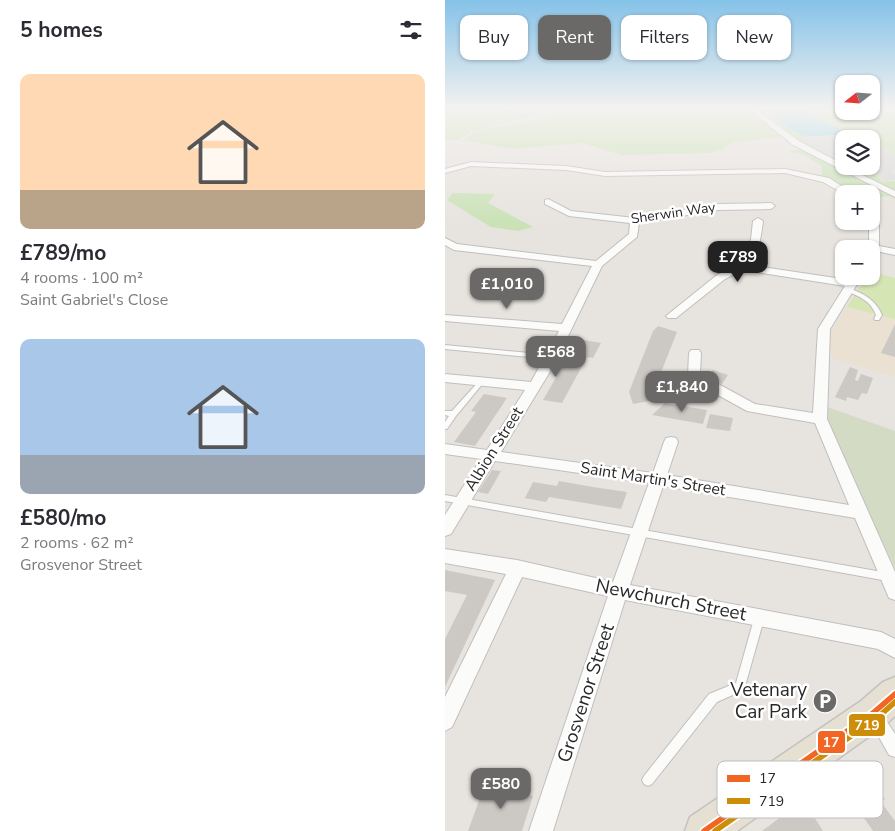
<!DOCTYPE html>
<html lang="en">
<head>
<meta charset="utf-8">
<style>
	:root { --surface:#fff; --page:#f2f2f3; --text:#2b2b33; --muted:#7c7c81; --accent:#6b6968 }
	body { margin:0; font-family:"Nunito Sans",sans-serif; background:var(--page); color:var(--text); height:100vh; display:flex; flex-direction:column; font-size:19px; white-space:nowrap }
	* { box-sizing:border-box; margin:0 }
	p { font-size:16px; color:var(--muted) }
	.icon { flex:none; width:28px; height:28px; fill:none; stroke:currentColor; stroke-width:2; stroke-linecap:round; stroke-linejoin:round }
	.map { position:relative; flex:1; overflow:hidden }
	.side { display:flex; flex-direction:column; background:var(--surface); width:445px }
	.side>* { flex:none }
	.banner { position:absolute; left:15px; top:15px; width:360px; height:45px; display:flex; gap:10px }
	.needle { width:32px; rotate:253deg }
	.fabs { position:absolute; left:390px; top:75px; display:grid; gap:10px }
	.fabs a { display:grid; place-items:center; width:45px; height:45px; border-radius:10px; background:var(--surface); box-shadow:0 1px 4px #0004; font-size:25px }
	.price { position:absolute; translate:-50% -42px; padding:0 11px; border-radius:10px; background:var(--accent); color:#fff; font-size:16px; line-height:32px; filter:drop-shadow(0 1px 2px #0008) }
	.price::after { content:''; position:absolute; left:50%; top:30px; width:15px; height:11px; margin-left:-8px; background:inherit; clip-path:polygon(0 0,100% 0,50% 100%) }
	.price.on { background:#222; color:#fff }
	ul { padding:0; list-style:none }
	li { display:grid; align-content:center; gap:10px; height:265px; padding:0 20px }
	li span { display:grid; place-items:center; height:155px; border-radius:10px; color:#555 }
	li>.icon { margin-inline-start:auto }
	span .icon { width:90px; height:90px; fill:#fffc; stroke-width:1 }
	li b { font-size:21px }
	h2 { display:flex; justify-content:space-between; align-items:center; height:60px; padding:0 20px; font-size:21px }
	.chip { padding:0 18px; border-radius:10px; background:var(--surface); box-shadow:0 1px 4px #0004; font-size:18px; line-height:45px }
	.chip.on { background:var(--accent); color:#fff }
	main { display:flex; flex:1; min-height:0 }
	.map>svg:first-child { display:block }
	.industrial { fill:#dbd8da }
	.education { fill:#eae1d2 }
	.green { fill:#cae2b6 }
	.cemetery { fill:#d4dbc5 }
	.pitch { fill:#d5e6b4 }
	.water { fill:#91d6e9 }
	.building { fill:#ccc9c5 }
	.lines { fill:none; stroke-linecap:round; stroke-linejoin:round }
	.service-casing { stroke:#c0bfc0; stroke-width:2 }
	.pedestrian-casing { stroke:#c0bfc0; stroke-width:2 }
	.minor-casing { stroke:#c0bfc0; stroke-width:2 }
	.primary-casing { stroke:#c3c2c0; stroke-width:3 }
	.service { fill:#fbfbfa; fill-rule:evenodd }
	.pedestrian { fill:#fbfbfa; fill-rule:evenodd }
	.minor { fill:#fbfbfa; fill-rule:evenodd }
	.primary { fill:#e6e0d2; fill-rule:evenodd }
	.bus-1-casing { stroke:#fff; stroke-width:9 }
	.bus-2-casing { stroke:#fff; stroke-width:9 }
	.bus-1 { stroke:#f26522; stroke-width:5.5 }
	.bus-2 { stroke:#ce8d08; stroke-width:5.5 }
	.labels { text-anchor:middle; dominant-baseline:central; stroke-width:5; stroke-linejoin:round; paint-order:stroke }
	.far-street-label { font-size:14px; fill:#282828; stroke:#fff }
	.street-label { font-size:16px; fill:#282828; stroke:#fff }
	.near-street-label { font-size:19px; fill:#282828; stroke:#fff }
	.near-poi-label { font-size:19px; fill:#282828; stroke:#fff; text-anchor:end }
	.key { fill:#fff; stroke:#bebebe; stroke-width:1 }
	.key-label { font-size:14px; fill:#282828 }
	.line-badge { stroke:#fff; stroke-width:2 }
	.badge-label { font-size:14px; text-anchor:middle; font-weight:bold; fill:#fff }
</style>
</head>
<body>
<main>
<section class="side">
<h2>5 homes<svg class="icon" aria-label="filters" viewBox="0 0 24 24"><path d="M4 7h16M4 17h16"/><circle cx="9" cy="7" r="2"/><circle cx="15" cy="17" r="2"/></svg></h2>
<ul>
<li><span style="background:linear-gradient(#ffd9b3 75%,#b9a48a 0)"><svg class="icon" aria-label="home" viewBox="0 0 24 24"><path d="M3 11l9-7 9 7M6 9v11h12V9"/></svg></span><div><b>£789/mo</b><p>4 rooms · 100 m²</p><p>Saint Gabriel's Close</p></div></li>
<li><span style="background:linear-gradient(#a9c7e8 75%,#9aa5b1 0)"><svg class="icon" aria-label="home" viewBox="0 0 24 24"><path d="M3 11l9-7 9 7M6 9v11h12V9"/></svg></span><div><b>£580/mo</b><p>2 rooms · 62 m²</p><p>Grosvenor Street</p></div></li>
</ul>
</section>
<div class="map">
<svg width="450" height="831" viewBox="0 0 450 831">
	<rect width="100%" height="100%" fill="#e7e3de"/>
	<path class="industrial" d="M400,135L405,137L416,136L421,139H399V166L348,138Z
		M426,142L450,155V170H446L450,175V180H438L425,168L407,170L400,166H426Z"/>
	<path class="education" d="M426,272L450,278V377L387,358L383,336L422,276H426Z"/>
	<path class="green" d="M0,109H218L220,111H273L272,109H399V111L450,109V154L426,141V139C420,139 405,137 400,134L359,137L357,140L335,137L286,143L276,150L263,153L177,155L138,143L68,149L18,140L31,131L110,115L98,114L27,131L14,140L0,139Z
		M361,149L407,170L425,169L437,181H450V199L444,196L426,198V194H408L377,177V166L358,154L341,152Z
		M8,193L50,194L43,203L88,227L73,231L46,227L2,200Z"/>
	<path class="cemetery" d="M382,407L450,431V568L379,418Z"/>
	<path class="pitch" d="M426,272L450,278V319L402,307L422,276H426Z"/>
	<path class="water" d="M324,109H357L368,117L394,129L395,133L392,135C350,138 354,136 322,111Z"/>
	<path class="building" d="M450,324V357L436,353Z
		M213,326L232,332L215,375L208,374L201,392L204,401L188,404L184,392L208,331Z
		M139,340L156,343L148,358L142,357L117,403L98,400L121,360L127,361Z
		M405,367L413,370L410,380L413,381L416,374L428,378L422,394L417,393L413,400L402,397L401,401L390,397Z
		M268,370L283,375L277,384L263,376Z
		M39,394L62,398L30,446L9,442L31,412L26,411Z
		M220,403L262,410L258,424L207,415Z
		M265,414L288,418L285,431L261,428Z
		M47,470L56,471L43,494L33,492Z
		M114,481L148,487L182,492L176,509L104,497L101,502L80,498L88,482L112,486Z
		M0,570L50,580L0,687V639L22,595L0,591Z
		M412,761L440,799L436,802L450,821V831H428L390,776Z
		M40,784L88,796L77,831H23Z
		M359,801L378,831H317L344,811Z"/>
	<g class="lines">
		<g class="service-casing">
			<path id="service" d="M404,166H408L406,171L404,172L402,171Z
				M403,288C418,293 431,300 437,315L434,320H430L429,319L431,315C426,301 414,296 401,291V289Z
				M0,345L106,355L109,357L106,359L0,349Z
				M37,379L39,380L40,381L39,382L11,416L2,429H0V422L4,416L0,415V411H7L35,380Z
				M0,495L443,573L446,574L447,577L446,580L443,581L0,501Z
				M314,615L317,616L319,619L299,690L272,702L207,784L203,786L199,784L197,780L199,776L264,694L291,683L309,619L311,616Z"/>
		</g>
		<g class="pedestrian-casing">
			<path id="pedestrian" d="M430,708L435,711L450,734V757L444,755L422,716L425,711Z"/>
		</g>
		<g class="minor-casing">
			<path id="minor" d="M308,109H314L316,113L354,141L399,165V166L450,191V197L348,145L311,115Z
				M26,162L121,166L160,172L340,169L384,178L409,194H399L378,182L340,173L160,176L121,170L26,166L0,173V169Z
				M103,199L126,211L190,218L273,204L326,203L330,206L326,209L273,210L194,223L192,237L157,266L109,365L56,452L208,473L219,442L221,438L226,437L231,438L233,442L222,475L404,505L370,423L302,411L244,379L243,376L244,353L246,350H254L256,353L255,374L310,404L368,413L373,329L400,286L298,270L280,279L231,318H223L221,316L272,275L293,265L300,256L306,239L308,221L313,218L318,221C316,237 314,252 304,265L404,280L407,276H417L385,329L382,419L450,572V600L444,598L410,518L218,486L185,585L436,632L450,639V658L433,649L180,600L108,831H84L163,596L77,577L7,727L0,731V697L61,574L0,563V549L72,560L168,582L204,483L50,461L6,534L0,536V515L36,459L0,454V444L42,450L80,390L0,382V374L86,382L114,331L0,321V315L117,324L147,266L9,250L0,245V238L12,244L151,261L184,234L185,223L124,216L100,204V200Z
				M426,216L429,217L434,226V246L450,249V255L426,250L424,248V226L422,221H426Z"/>
		</g>
		<g class="primary-casing">
			<path id="primary" d="M450,677V716L440,725L292,831H240L245,817L416,701L438,682Z"/>
		</g>
		<use href="#service" class="service"/>
		<use href="#pedestrian" class="pedestrian"/>
		<use href="#minor" class="minor"/>
		<use href="#primary" class="primary"/>
		<g class="bus-1-casing">
			<path id="bus-1" d="M259,831L428,713L450,694"/>
		</g>
		<g class="bus-2-casing">
			<path id="bus-2" d="M270,831L432,718L450,702"/>
		</g>
		<use href="#bus-1" class="bus-1"/>
		<use href="#bus-2" class="bus-2"/>
	</g>
	<linearGradient id="sky" x2="0" y2="1"><stop stop-color="#85c2e8"/><stop offset="0.48" stop-color="#f4f2f0"/><stop offset="1" stop-color="#f4f2f0" stop-opacity="0"/></linearGradient>
	<rect width="450" height="225" fill="url(#sky)"/>
	<defs>
		<g id="parking-disc" transform="scale(1.25)"><circle r="9.5" fill="#6b6968" stroke="#fff"/><path d="M-3.5-5.5H1a3.5 3.5 0 0 1 0 7H-1V5.5H-3.5ZM-1-3.4V-.6H.8a1.4 1.4 0 0 0 0-2.8Z" fill="#fff"/></g>
	</defs>
	<g fill-rule="evenodd">
		<use href="#parking-disc" x="380" y="701"/>
	</g>
	<g class="labels">
		<g class="far-street-label">
			<text transform="translate(228 213) rotate(-8)">Sherwin Way</text>
		</g>
		<g class="street-label">
			<text transform="translate(49 449) rotate(-58)">Albion Street</text>
			<text transform="translate(208 479) rotate(9)">Saint Martin's Street</text>
		</g>
		<g class="near-street-label">
			<text transform="translate(226 600) rotate(11)">Newchurch Street</text>
			<text transform="translate(141 693) rotate(-72)">Grosvenor Street</text>
		</g>
		<g class="near-poi-label">
			<text x="362" y="690">Vetenary<tspan x="362" dy="22">Car Park</tspan></text>
		</g>
	</g>
	<rect x="272" y="761" width="166" height="57" rx="8" class="key"/>
	<rect x="282" y="775" width="23" height="7" fill="#f26522"/>
	<rect x="282" y="798" width="23" height="6" fill="#ce8d08"/>
	<g class="key-label">
		<text x="314" y="783">17</text>
		<text x="314" y="806">719</text>
	</g>
	<g class="line-badge">
		<rect x="403" y="713" width="38" height="24" rx="5" fill="#ce8d08"/>
		<rect x="372" y="730" width="29" height="24" rx="5" fill="#f26522"/>
	</g>
	<g class="badge-label">
		<text x="422" y="730">719</text>
		<text x="386" y="747">17</text>
	</g>
</svg>
<div class="fabs">
<a><svg class="needle" viewBox="-14 -14 28 28"><path d="M0-13l5 13h-10z" fill="#e53935"/><path d="M0 13l5-13h-10z" fill="#7c7c81"/></svg></a>
<a><svg class="icon" aria-label="layers" viewBox="0 0 24 24"><path d="M12 4l9 5-9 5-9-5zM3 14l9 5 9-5"/></svg></a>
<a>+</a>
<a>−</a>
</div>
<b class="price on" style="left:293px;top:283px">£789</b>
<b class="price" style="left:62px;top:310px">£1,010</b>
<b class="price" style="left:111px;top:378px">£568</b>
<b class="price" style="left:237px;top:413px">£1,840</b>
<b class="price" style="left:56px;top:810px">£580</b>
<div class="banner">
<a class="chip">Buy</a>
<a class="chip on">Rent</a>
<a class="chip">Filters</a>
<a class="chip">New</a>
</div>
</div>
</main>
</body>
</html>
